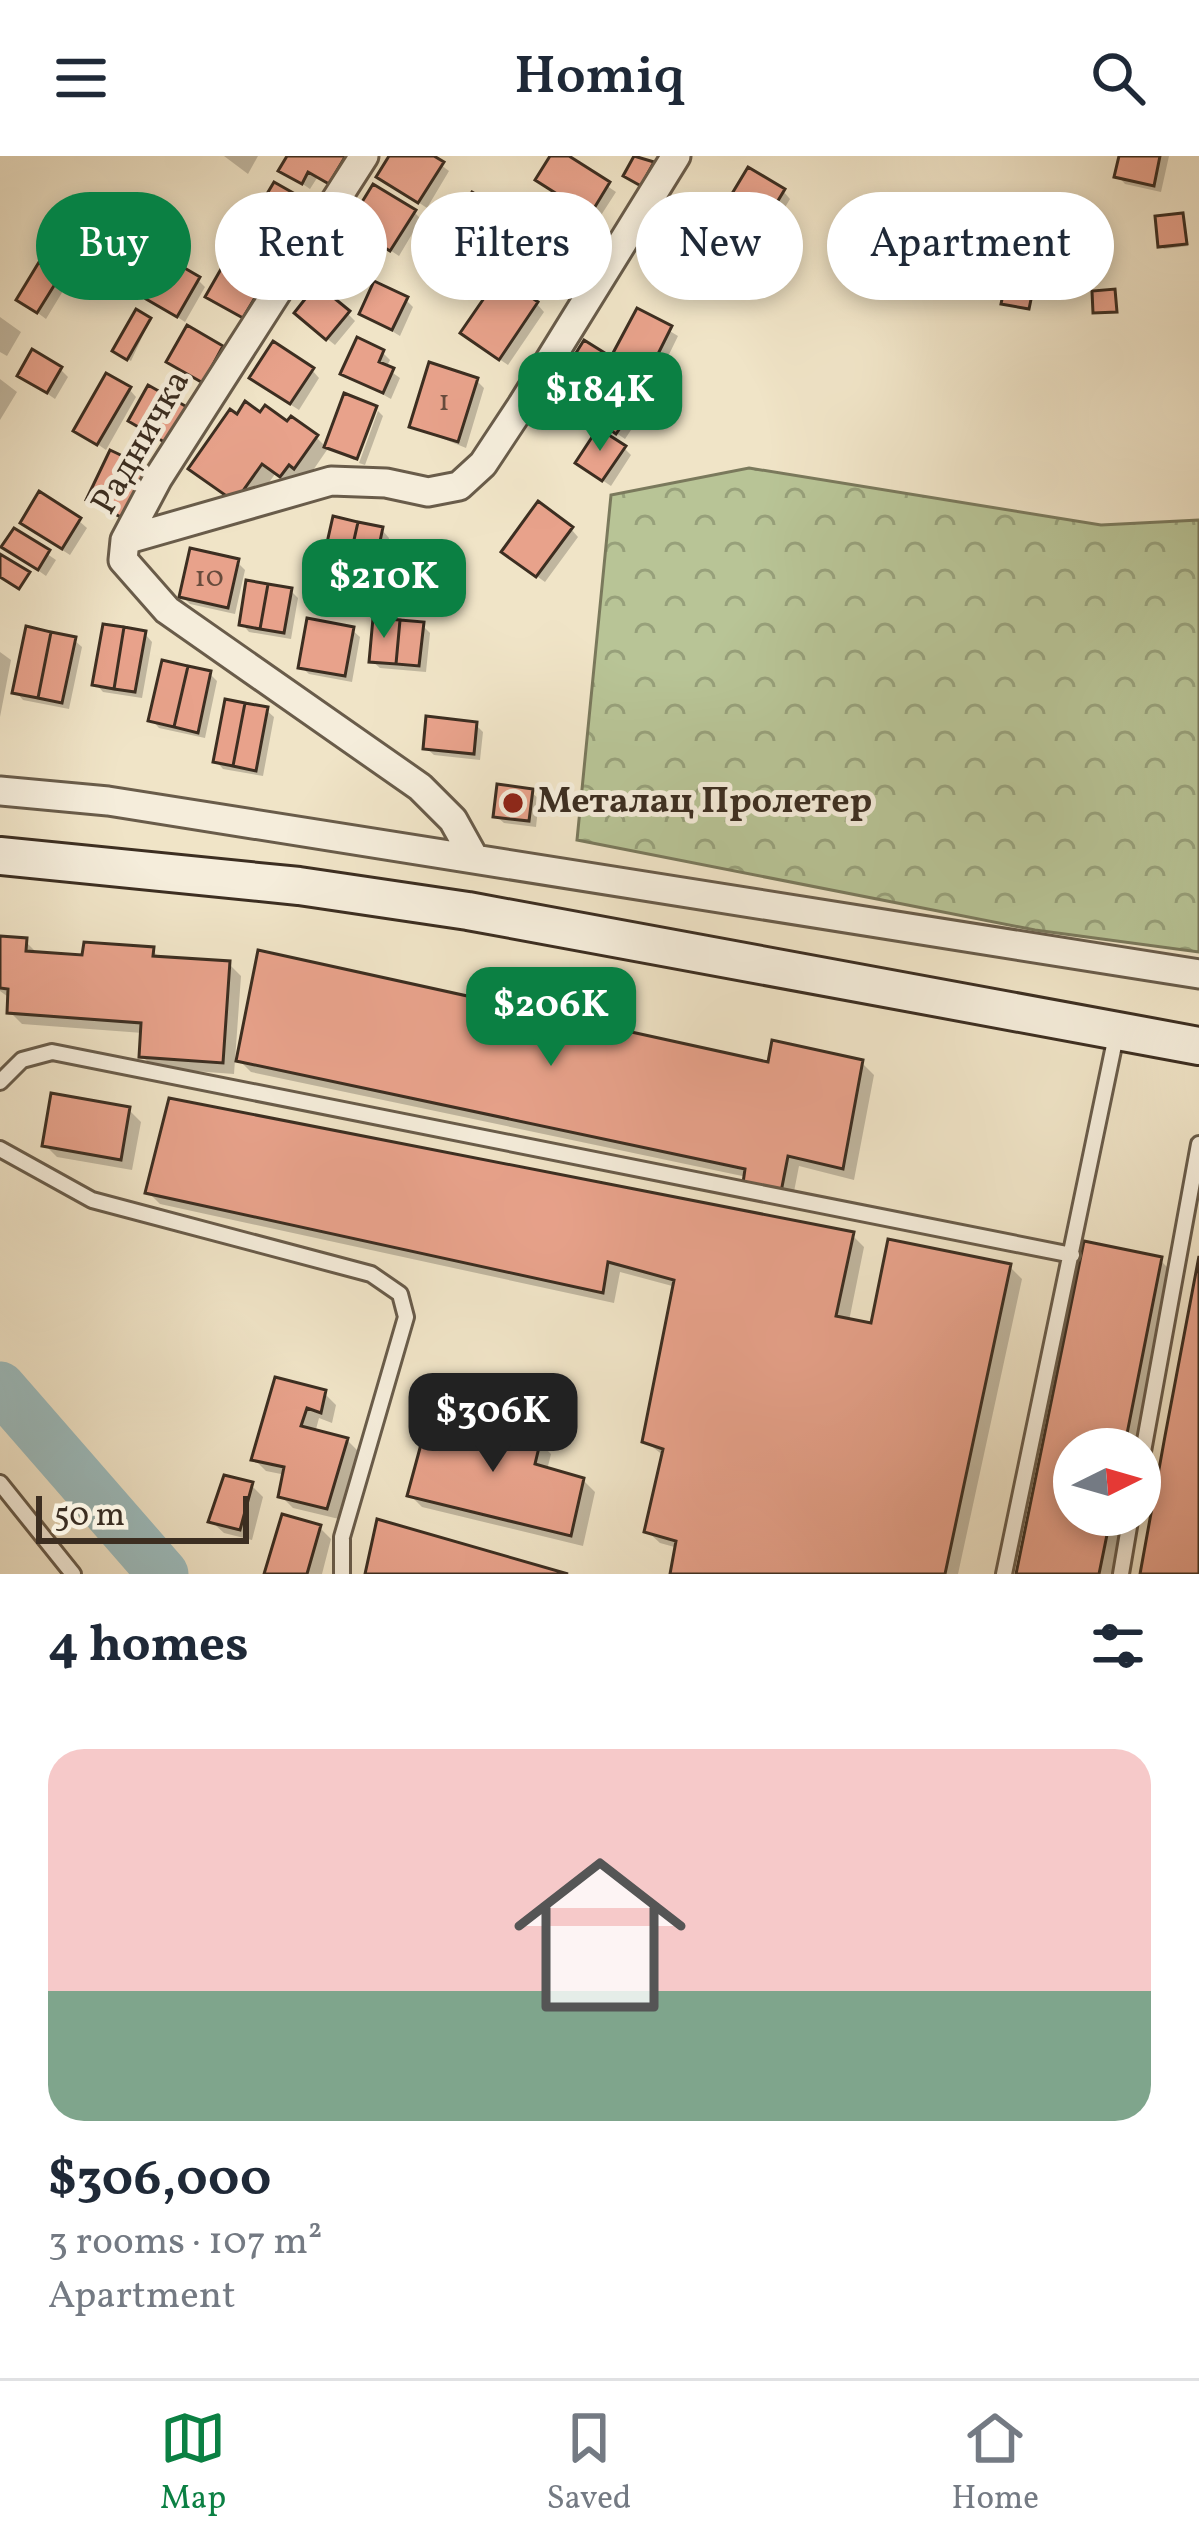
<!DOCTYPE html>
<html lang="en">
<head>
<meta charset="utf-8">
<style>
	:root { --surface:#fff; --page:#f2f2f3; --text:#1f2937; --muted:#747a83; --line:#e0e1e3; --accent:#0b8043 }
	body { margin:0; font-family:Vollkorn,serif; background:var(--page); color:var(--text); height:100vh; display:flex; flex-direction:column; font-size:45px; white-space:nowrap }
	* { box-sizing:border-box; margin:0 }
	p { font-size:39px; color:var(--muted) }
	.icon { flex:none; width:66px; height:66px; fill:none; stroke:currentColor; stroke-width:2; stroke-linecap:round; stroke-linejoin:round }
	.map { position:relative; height:1418px; overflow:hidden }
	.drawer { display:flex; flex-direction:column; background:var(--surface); flex:1 }
	.drawer>* { flex:none }
	.guide { position:absolute; left:36px; top:36px; width:1128px; height:108px; display:flex; gap:24px }
	.needle { width:78px; rotate:85deg }
	.controls { position:absolute; left:1053px; top:1272px; display:grid; gap:24px }
	.controls a { display:grid; place-items:center; width:108px; height:108px; border-radius:50%; background:var(--surface); box-shadow:0 6px 18px #0003; font-size:60px }
	.scale { position:absolute; left:36px; bottom:30px; width:213px; box-sizing:border-box; padding-left:12px; border:6px solid #3c2e21; border-top:0; font-size:33px; line-height:42px; white-space:nowrap; color:#3c2e21; -webkit-text-stroke:9px #f5eddb; paint-order:stroke }
	.price { position:absolute; translate:-50% -102px; padding:0 27px; border-radius:24px; background:var(--accent); color:#fff; font-size:39px; line-height:78px; filter:drop-shadow(0 3px 6px #0008) }
	.price::after { content:''; position:absolute; left:50%; top:72px; width:36px; height:27px; margin-left:-18px; background:inherit; clip-path:polygon(0 0,100% 0,50% 100%) }
	.price.selected { background:#222; color:#fff }
	ul { padding:0; list-style:none }
	li { display:grid; align-content:center; gap:24px; height:636px; padding:0 48px }
	li+li { border-top:3px solid var(--line) }
	li span { display:grid; place-items:center; height:372px; border-radius:36px; color:#555 }
	li>.icon { margin-inline-start:auto }
	span .icon { width:216px; height:216px; fill:#fffc; stroke-width:1 }
	li b { font-size:51px }
	h2 { display:flex; justify-content:space-between; align-items:center; height:144px; padding:0 48px; font-size:51px }
	.pill { padding:0 42px; border-radius:54px; background:var(--surface); box-shadow:0 6px 18px #0003; font-size:42px; line-height:108px }
	.pill.selected { background:var(--accent); color:#fff }
	header { display:flex; justify-content:space-between; align-items:center; height:156px; padding:0 48px; background:var(--surface); font-size:54px; font-weight:600 }
	.menu { display:flex; justify-content:space-around; align-items:center; height:168px; border-top:3px solid var(--line); background:var(--surface); font-size:33px; color:var(--muted) }
	.menu a { display:grid; justify-items:center; gap:6px }
	.menu .selected { color:var(--accent) }
	.map>svg:first-child { display:block }
	.forest { fill:url(#forest-crowns); stroke:#7a795c; stroke-width:3 }
	.shadow { fill:#0003 }
	.lines { fill:none; stroke-linecap:round; stroke-linejoin:round }
	.river { stroke:#9dbcbd; stroke-width:51 }
	.building { fill:#e8a28b; stroke:#3c2e21; stroke-width:3 }
	.lane-casing { stroke:#695c4a; stroke-width:20 }
	.street-casing { stroke:#695c4a; stroke-width:33 }
	.secondary-casing { stroke:#3c2e21; stroke-width:42 }
	.lane { stroke:#f5eddb; stroke-width:14 }
	.street { stroke:#f5eddb; stroke-width:27 }
	.secondary { stroke:#f5eddb; stroke-width:36 }
	.poi-dot { fill:#8f2418; stroke:#f5eddb; stroke-width:4.5 }
	.labels { text-anchor:middle; dominant-baseline:central; stroke-width:10; stroke-linejoin:round; paint-order:stroke }
	.number-label { font-size:30px; fill:#674b3c }
	.street-label { font-size:36px; fill:#3c2e21; stroke:#f5eddb }
	.poi-label { font-size:36px; font-weight:bold; fill:#3c2e21; stroke:#f5eddb; text-anchor:start }
</style>
</head>
<body>
<header><svg class="icon" aria-label="menu" viewBox="0 0 24 24"><path d="M4 6h16M4 12h16M4 18h16"/></svg>Homiq<svg class="icon" aria-label="search" viewBox="0 0 24 24"><circle cx="10" cy="10" r="6"/><path d="M15 15l6 6"/></svg></header>
<div class="map">
<svg width="1199" height="1418" viewBox="0 0 1199 1418">
	<defs>
		<pattern id="forest-crowns" width="20" height="18" patternUnits="userSpaceOnUse" patternTransform="scale(3)"><rect width="20" height="18" fill="#b8c496"/><path d="M2 6a3 3 0 1 1 6 0M12 15a3 3 0 1 1 6 0" fill="none" stroke="#97a07a"/></pattern>
	</defs>
	<rect width="100%" height="100%" fill="#f0e4c7"/>
	<filter id="stains"><feTurbulence type="fractalNoise" baseFrequency=".00167" numOctaves="4"/><feColorMatrix values="0 0 0 0 .2 0 0 0 0 .09 0 0 0 0 .02 0 0 0 .5 -.17"/></filter>
	<radialGradient id="worn" r=".72"><stop offset=".6" stop-color="#630" stop-opacity="0"/><stop offset="1" stop-color="#630" stop-opacity=".3"/></radialGradient>
	<path class="forest" d="M749,312L1101,369L1199,364V796L1035,774L577,684L611,339Z"/>
	<path class="shadow" d="M224,0H258L248,18Z
		M290,0H338L351,10L337,34L317,22L310,33L282,14Z
		M393,0H429L449,15L427,52L380,21Z
		M553,0H563L616,36L598,64L546,31Z
		M1122,0H1169L1161,36L1125,28L1118,20Z
		M783,35L790,43L772,73L731,45Z
		M473,40L490,51L474,78L460,69Z
		M309,49L316,57L300,85L258,58Z
		M414,56L421,63L399,100L352,69Z
		M1182,60L1188,90L1164,93L1161,90Z
		M544,76L578,98L561,128L528,106Z
		M445,78L461,88L442,123L429,115Z
		M725,78L733,86L712,120L671,92Z
		M1085,90L1092,97L1082,119L1037,94Z
		M58,122L66,130L46,163L19,143Z
		M198,124L205,131L185,166L150,143Z
		M261,131L268,138L251,168L209,140Z
		M406,144L413,151L400,180L362,157Z
		M537,148L544,156L508,209L471,184Z
		M638,156L678,180L658,221L617,196Z
		M347,157L355,165L335,189L305,165Z
		M0,161L21,176L7,200L0,196Z
		M150,164L131,205L119,198Z
		M382,196L390,204L386,212L400,222L391,243L344,217Z
		M60,213L68,221L55,243L20,219Z
		M312,214L319,222L299,254L260,229Z
		M0,223L17,236L0,264Z
		M477,225L484,232L466,292L412,270Z
		M129,233L136,241L106,294L77,274Z
		M346,241L373,252L354,304L329,291L307,323L302,319L293,331L275,318L248,356L192,313L261,260L316,281L327,292Z
		M638,245L645,253L625,283L600,266Z
		M378,255L383,260L365,309L359,307Z
		M624,292L631,299L611,330L587,314Z
		M79,365L87,372L70,399L31,374Z
		M571,373L578,381L545,426L513,403Z
		M382,374L389,382L376,444L329,434L322,426Z
		M15,376L56,404L46,420L5,391Z
		M237,406L245,414L235,458L190,448L182,440Z
		M291,435L298,442L291,483L249,476L242,468Z
		M422,469L430,477L426,516L380,512L372,505Z
		M352,474L360,481L352,526L309,518L301,511Z
		M145,478L152,486L142,542L103,536L96,528Z
		M74,484L82,491L69,553L23,544L16,536Z
		M0,496L11,504L0,561Z
		M210,518L217,525L205,582L159,572L152,564Z
		M266,554L274,561L263,620L223,613L216,605Z
		M476,569L483,576L480,604L434,599L426,592Z
		M531,636L539,643L536,671L504,667L496,660Z
		M0,783L25,785L39,799L85,802L152,794L161,803L229,808L241,820L234,918L154,912L142,900L143,877L22,868L10,856L11,843L0,835Z
		M239,904L862,907L874,919L854,1024L799,1010L792,1046L747,1021L251,916Z
		M129,954L141,966L132,1014L57,1001L45,989Z
		M148,1036L852,1079L864,1091L849,1165L873,1171L1010,1111L1022,1123L958,1418H673L678,1392L660,1387L647,1375L664,1300L645,1285L676,1131L620,1116L614,1147L160,1048Z
		M1086,1088L1160,1104L1172,1116L1137,1293H1074V1359H1124L1113,1418H1020Z
		M277,1225L324,1237L336,1249L332,1267L319,1262L315,1277L347,1284L359,1296L339,1363L293,1352L281,1340L286,1319L266,1315L254,1303Z
		M539,1286L551,1298L547,1314L583,1324L595,1336L583,1390L422,1351L410,1339Z
		M251,1329L263,1341L252,1384L224,1377L212,1366Z
		M319,1371L331,1383L322,1418H267Z"/>
	<g class="lines">
		<path class="river" d="M0,1231L163,1418"/>
	</g>
	<path class="building" d="M287,0H344L345,1L329,28L308,16L302,28L278,15Z
		M389,0H434L444,6L418,47L376,21Z
		M550,0H569L610,26L590,59L535,24Z
		M634,0L654,6L641,30L623,20Z
		M1119,0H1160L1154,30L1114,21Z
		M748,11L785,33L764,68L727,46Z
		M274,26L311,47L292,80L255,58Z
		M373,28L416,54L390,95L348,69Z
		M472,36L489,46L470,77L453,67Z
		M691,53L727,76L704,115L668,92Z
		M1183,57L1187,88L1158,91L1155,60Z
		M1046,69L1086,87L1074,114L1034,95Z
		M543,72L572,88L553,123L524,107Z
		M444,74L460,83L439,122L422,113Z
		M169,103L200,121L177,161L146,143Z
		M39,106L60,120L37,157L16,144Z
		M225,106L263,128L243,162L205,141Z
		M500,119L538,146L499,204L460,177Z
		M1006,124L1034,129L1029,153L1001,148Z
		M374,125L408,141L392,174L359,158Z
		M317,128L350,155L326,184L294,157Z
		M1115,133L1117,156L1093,157L1092,135Z
		M637,152L672,170L649,216L613,197Z
		M136,153L151,162L127,204L112,195Z
		M187,169L223,190L203,227L166,206Z
		M357,181L384,194L379,206L394,212L383,237L340,218Z
		M584,184L608,199L595,220L571,205Z
		M273,185L314,212L290,248L249,222Z
		M32,193L62,211L47,237L17,220Z
		M429,206L478,222L458,286L409,271Z
		M106,217L131,231L97,289L73,275Z
		M612,224L640,243L616,278L589,259Z
		M148,229L187,251L166,287L128,265Z
		M344,237L377,250L357,303L324,291Z
		M245,245L260,256L265,249L287,265L291,260L318,279L294,313L289,309L280,321L262,308L235,346L188,313L230,253L237,258Z
		M598,272L626,290L602,325L575,307Z
		M110,294L148,312L123,362L86,344Z
		M39,335L81,362L62,393L20,367Z
		M538,345L573,371L536,421L501,396Z
		M333,360L358,366L343,433L318,427Z
		M358,366L383,371L369,438L343,433Z
		M14,372L50,394L38,414L1,391Z
		M190,392L239,403L228,452L179,441Z
		M0,398L30,416L19,433L0,421Z
		M246,424L268,428L260,473L239,469Z
		M268,428L292,432L284,477L260,473Z
		M307,462L354,471L345,520L298,512Z
		M373,462L400,464L396,508L369,506Z
		M400,464L424,466L419,510L396,508Z
		M103,468L124,471L114,533L92,529Z
		M26,470L51,476L38,542L12,537Z
		M124,471L146,475L135,536L114,533Z
		M51,476L76,481L62,547L38,542Z
		M162,504L188,510L174,571L148,565Z
		M188,510L211,515L198,577L174,571Z
		M225,543L245,547L233,610L213,606Z
		M245,547L268,551L256,615L233,610Z
		M426,560L477,566L474,598L423,593Z
		M497,628L533,633L529,665L493,661Z
		M0,780L27,782L26,795L82,799L84,786L154,791L153,800L230,805L223,907L139,901L141,867L7,857L8,833L0,832Z
		M258,794L768,906L772,884L863,904L843,1013L788,1000L781,1036L743,1027L745,1013L236,905Z
		M51,937L130,951L121,1004L42,990Z
		M169,942L854,1076L836,1160L871,1167L888,1083L1011,1108L945,1418H670L676,1385L644,1376L663,1293L642,1286L674,1124L608,1106L603,1137L145,1037Z
		M1084,1085L1162,1101L1124,1293H1074V1359H1111L1099,1418H1016Z
		M1199,1100V1418H1140L1165,1280Z
		M275,1221L326,1234L321,1257L307,1252L301,1270L348,1282L327,1353L278,1341L284,1311L251,1304Z
		M430,1255L541,1283L535,1308L584,1322L571,1380L407,1340Z
		M224,1319L253,1326L240,1374L208,1366Z
		M282,1358L321,1369L307,1418H264Z
		M377,1363L568,1418H365Z"/>
	<g class="lines">
		<g class="lane-casing">
			<path id="lane" d="M0,926L22,904L52,896L1072,1099
				M0,993L92,1044L371,1118L400,1138L406,1161L342,1381V1418
				M1140,1312L1199,988
				M0,1327L73,1418
				M1004,1418L1117,875
				M1121,1418L1131,1359"/>
		</g>
		<g class="street-casing">
			<path id="street" d="M364,0L158,322L125,384L123,404L167,454L420,631L453,664L473,700
				M125,384L331,325L386,327L428,336L459,330L483,308L522,249L676,0
				M0,635L108,645L1199,818"/>
		</g>
		<g class="secondary-casing">
			<path id="secondary" d="M0,700L299,730L468,755L1199,890"/>
		</g>
		<use href="#lane" class="lane"/>
		<use href="#street" class="street"/>
		<use href="#secondary" class="secondary"/>
	</g>
	<circle class="poi-dot" cx="513" cy="647" r="12"/>
	<g class="labels">
		<g class="number-label">
			<text x="444" y="246">1</text>
			<text x="209" y="422">10</text>
		</g>
		<g class="street-label">
			<text transform="translate(142 287) rotate(-60)">Радничка</text>
		</g>
		<g class="poi-label">
			<text x="537" y="647">Металац Пролетер</text>
		</g>
	</g>
	<rect width="100%" height="100%" filter="url(#stains)"/>
	<rect width="100%" height="100%" fill="url(#worn)"/>
</svg>
<div class="controls">
<a><svg class="needle" viewBox="-14 -14 28 28"><path d="M0-13l5 13h-10z" fill="#e53935"/><path d="M0 13l5-13h-10z" fill="#747a83"/></svg></a>
</div>
<div class="scale">50 m</div>
<b class="price" style="left:600px;top:298px">$184K</b>
<b class="price" style="left:384px;top:485px">$210K</b>
<b class="price" style="left:551px;top:913px">$206K</b>
<b class="price selected" style="left:493px;top:1319px">$306K</b>
<div class="guide">
<a class="pill selected">Buy</a>
<a class="pill">Rent</a>
<a class="pill">Filters</a>
<a class="pill">New</a>
<a class="pill">Apartment</a>
</div>
</div>
<section class="drawer">
<h2>4 homes<svg class="icon" aria-label="filters" viewBox="0 0 24 24"><path d="M4 7h16M4 17h16"/><circle cx="9" cy="7" r="2"/><circle cx="15" cy="17" r="2"/></svg></h2>
<ul>
<li><span style="background:linear-gradient(#f6c9c9 65%,#7fa58c 0)"><svg class="icon" aria-label="home" viewBox="0 0 24 24"><path d="M3 11l9-7 9 7M6 9v11h12V9"/></svg></span><div><b>$306,000</b><p>3 rooms · 107 m²</p><p>Apartment</p></div></li>
</ul>
</section>
<nav class="menu">
<a class="selected"><svg class="icon" aria-label="map" viewBox="0 0 24 24"><path d="M3 6l6-2 6 2 6-2v14l-6 2-6-2-6 2zM9 4v14M15 6v14"/></svg>Map</a>
<a><svg class="icon" aria-label="saved" viewBox="0 0 24 24"><path d="M7 4h10v16l-5-4-5 4z"/></svg>Saved</a>
<a><svg class="icon" aria-label="home" viewBox="0 0 24 24"><path d="M3 11l9-7 9 7M6 9v11h12V9"/></svg>Home</a>
</nav>
</body>
</html>
